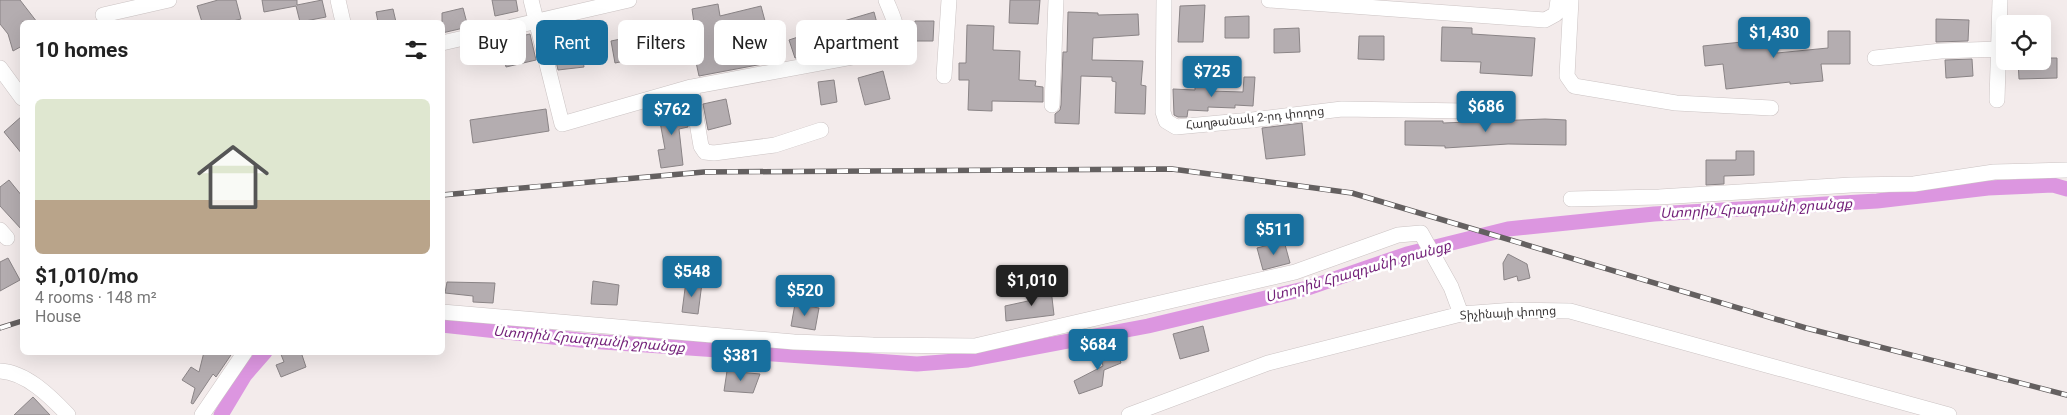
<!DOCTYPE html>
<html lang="en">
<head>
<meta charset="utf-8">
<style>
	:root { --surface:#fff; --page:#f2f2f2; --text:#222; --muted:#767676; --accent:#18709f }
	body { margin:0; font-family:Roboto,"Noto Sans Armenian",sans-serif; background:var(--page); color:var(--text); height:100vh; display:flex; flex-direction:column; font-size:19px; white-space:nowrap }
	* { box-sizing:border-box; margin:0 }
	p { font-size:16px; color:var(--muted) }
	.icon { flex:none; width:28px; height:28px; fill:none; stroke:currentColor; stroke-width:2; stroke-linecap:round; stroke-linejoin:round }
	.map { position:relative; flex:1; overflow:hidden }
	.panel { position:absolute; left:20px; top:20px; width:425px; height:335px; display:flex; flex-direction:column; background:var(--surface); border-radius:8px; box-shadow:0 5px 20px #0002 }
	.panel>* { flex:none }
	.guide { position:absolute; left:460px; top:20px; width:475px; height:45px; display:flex; gap:10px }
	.buttons { position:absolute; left:1996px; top:15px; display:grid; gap:10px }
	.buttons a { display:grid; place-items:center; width:55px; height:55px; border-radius:8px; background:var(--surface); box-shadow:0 5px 20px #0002; font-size:25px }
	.price { position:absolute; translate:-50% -42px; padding:0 11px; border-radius:5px; background:var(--accent); color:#fff; font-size:16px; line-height:32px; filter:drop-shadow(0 1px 2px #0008) }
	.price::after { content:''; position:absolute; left:50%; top:30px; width:15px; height:11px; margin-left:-8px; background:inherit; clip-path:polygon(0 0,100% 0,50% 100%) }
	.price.selected { background:#222; color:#fff }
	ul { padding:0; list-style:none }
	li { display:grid; align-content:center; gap:10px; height:265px; padding:0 15px }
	li span { display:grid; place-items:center; height:155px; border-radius:8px; color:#555 }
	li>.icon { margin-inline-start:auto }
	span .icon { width:90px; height:90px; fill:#fffc; stroke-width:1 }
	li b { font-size:21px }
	h2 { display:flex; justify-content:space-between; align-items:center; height:60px; padding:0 15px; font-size:21px }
	.chip { padding:0 18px; border-radius:8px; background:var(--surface); box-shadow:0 5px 20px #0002; font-size:18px; line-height:45px }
	.chip.selected { background:var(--accent); color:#fff }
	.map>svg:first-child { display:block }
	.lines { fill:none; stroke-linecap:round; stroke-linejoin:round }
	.canal { stroke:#dc96e0; stroke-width:15 }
	.building { fill:#b4adb0; stroke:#8a8486 }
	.minor-casing { stroke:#cbc3c3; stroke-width:16 }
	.minor { stroke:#fff; stroke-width:15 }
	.rail-casing { stroke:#646060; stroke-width:5.5 }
	.rail { stroke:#fff; stroke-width:4; stroke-dasharray:11; stroke-linecap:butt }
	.labels { text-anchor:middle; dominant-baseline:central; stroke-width:5; stroke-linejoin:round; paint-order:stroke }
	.street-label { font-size:12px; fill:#3e3b3b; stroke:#fff }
	.water-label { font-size:14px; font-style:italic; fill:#721f78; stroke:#fff }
</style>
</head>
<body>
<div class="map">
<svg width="2067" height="415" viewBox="0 0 2067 415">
	<rect width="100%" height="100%" fill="#f3ebeb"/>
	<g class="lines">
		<path class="canal" d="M442,325L589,341L917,364L968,360L1148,326L1308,288L1407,254L1508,229L1654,214L1877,201L1988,188L2053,185L2067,189
			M221,415L245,375L265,352"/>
	</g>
	<path class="building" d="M0,0H20L37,22H22V46L13,51L8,34L0,24Z
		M218,0H236L241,19L229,22H202L197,6Z
		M262,0H297V5L322,0L326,17L300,22L296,6L264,12Z
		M492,0H516L518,11L495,16Z
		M1010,0H1040L1038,24L1009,23Z
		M718,4L720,16L761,6L765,21L760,23L768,63L699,76L692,44L640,54V58L615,63L611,41L645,34L644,32L694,23L692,9Z
		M1205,5L1203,42H1178L1180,6Z
		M463,8L468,27L442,33V13Z
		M393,9L396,22H378L376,12Z
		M874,12L882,42L845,49L837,23Z
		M1068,12L1098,13V15L1138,14L1139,35L1093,38L1092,60L1143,61L1141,85L1146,86L1145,114L1115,113L1116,82L1112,81V77L1081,76L1079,124L1055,123V114L1060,110L1061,105L1063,52H1067Z
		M1249,16V38H1225V17Z
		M1936,19L1969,20L1968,41L1936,42Z
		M915,21H934L933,41H914Z
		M1773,24L1777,53L1828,48V31H1850V64H1821L1823,81L1790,84V82L1726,89L1723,64L1705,66L1703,46L1742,42L1741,27Z
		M967,25L994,26L993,50L1020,51L1019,80L1036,81L1035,86L1043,87V102L992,101V111L968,110L969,80H959V63H966Z
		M1442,27L1472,28V34L1535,38L1532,76L1480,73L1481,62L1441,61Z
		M1299,28L1300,52L1274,53V29Z
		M813,32L819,54L795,58L789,40Z
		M530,34L536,60L506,67L500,41Z
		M1359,36H1384V60L1358,59Z
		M580,40L584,67L558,70L552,44Z
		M2042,58H2057V78L2019,79L2018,61H2042Z
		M1972,59L1973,76L1946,78L1945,60Z
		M883,71L890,99L865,105L858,78Z
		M1244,77H1255L1253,106L1235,105V108L1208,107V111L1188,110L1187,117H1178L1174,115L1173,89L1195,90V85L1209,86V91L1243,92Z
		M834,80L837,102L821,105L818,82Z
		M726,99L731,124L708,130L703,104Z
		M680,107V109L685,108L688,127L679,129L683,165L661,168L658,150L665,149L658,111Z
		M546,109L549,131L473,143L470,120Z
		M22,116V154L4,132Z
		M1545,119L1566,120V145L1508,144L1445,148V146L1405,145V121H1443V123Z
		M1302,123L1305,155L1266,159L1262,128Z
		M1736,151H1754V175L1724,176V184L1706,185V160H1736Z
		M9,180L22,196V230L0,206V187Z
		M1284,241L1290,263L1263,270L1257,248Z
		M1508,254L1527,264L1530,278L1518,281L1517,276L1504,280L1503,263Z
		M8,258L20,280L0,291V262Z
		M593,281L619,285L617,305L591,304Z
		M686,281L702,283L698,314L682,312Z
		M447,282L495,283L493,303L473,302V296L445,293Z
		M1051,289L1054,315L1006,321L1005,306L1028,301L1029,292Z
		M795,304L819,308L815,330L791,326Z
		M1203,326L1209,351L1180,359L1173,334Z
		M1116,347L1121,363L1104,370L1102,386L1079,394L1074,381L1103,366L1099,351Z
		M204,352H233L216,377L213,374L193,404L191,403L195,388L182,380L191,367L199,372Z
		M280,352H301L306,367L281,377L276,365L284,362Z
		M727,371L760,374L753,393L724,391Z
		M33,397L50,415H14Z"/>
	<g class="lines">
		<g class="minor-casing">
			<path id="minor" d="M338,0L343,22
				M531,0L562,124L691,87L891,50C903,33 893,18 886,0
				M1164,0L1163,112L1166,121L1176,127L1252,120L1342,109L1466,111
				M1269,0L1545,20L1556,14L1558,0
				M1571,0L1567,76L1574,86L1676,103L1771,108
				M103,15L169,0
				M442,43L629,0
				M1875,58L1941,51L1998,49
				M0,68L22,98
				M944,76L949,0
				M691,87L701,146L705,152L714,153L775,145L821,130
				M1997,100L2000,0
				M1052,105L1056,0
				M1571,199L1659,197L1851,185L1914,184L1994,172L2067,170
				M0,230L7,238
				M442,312L794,342L873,345L975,346L1295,272L1398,235L1421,233L1451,287L1461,314
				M0,371C26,372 51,397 68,415
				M202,415L245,352
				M1129,415L1268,363L1461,314L1515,310L1570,311L1949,415"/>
		</g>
		<use href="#minor" class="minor"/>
		<g class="rail-casing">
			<path id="rail" d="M442,195L704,172L1172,169L1352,193L1806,328L2067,395
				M0,328L22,321"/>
		</g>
		<use href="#rail" class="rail"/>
	</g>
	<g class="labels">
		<g class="street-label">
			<text transform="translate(1255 118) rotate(-6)">Հաղթանակ 2-րդ փողոց</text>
			<text transform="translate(1508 313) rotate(-3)">Տիչինայի փողոց</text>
		</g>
		<g class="water-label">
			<text transform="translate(1756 208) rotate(-3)">Ստորին Հրազդանի ջրանցք</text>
			<text transform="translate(1358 271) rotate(-16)">Ստորին Հրազդանի ջրանցք</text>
			<text transform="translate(589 339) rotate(5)">Ստորին Հրազդանի ջրանցք</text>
		</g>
	</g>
</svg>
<div class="buttons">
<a><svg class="icon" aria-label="locate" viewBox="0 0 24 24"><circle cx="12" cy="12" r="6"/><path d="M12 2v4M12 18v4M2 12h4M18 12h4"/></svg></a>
</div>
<b class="price" style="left:1774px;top:59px">$1,430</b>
<b class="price" style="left:1212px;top:98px">$725</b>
<b class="price" style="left:1486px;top:133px">$686</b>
<b class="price" style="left:672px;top:136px">$762</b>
<b class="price" style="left:1274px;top:256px">$511</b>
<b class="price" style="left:692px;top:298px">$548</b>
<b class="price selected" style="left:1032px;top:307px">$1,010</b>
<b class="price" style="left:805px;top:317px">$520</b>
<b class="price" style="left:1098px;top:371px">$684</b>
<b class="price" style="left:741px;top:382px">$381</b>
<div class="guide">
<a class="chip">Buy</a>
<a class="chip selected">Rent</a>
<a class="chip">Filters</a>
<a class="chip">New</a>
<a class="chip">Apartment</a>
</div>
<section class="panel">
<h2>10 homes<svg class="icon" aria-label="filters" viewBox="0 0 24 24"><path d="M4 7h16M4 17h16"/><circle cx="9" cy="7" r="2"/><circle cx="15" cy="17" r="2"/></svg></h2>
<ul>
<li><span style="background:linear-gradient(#dfe7d0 65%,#b9a48a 0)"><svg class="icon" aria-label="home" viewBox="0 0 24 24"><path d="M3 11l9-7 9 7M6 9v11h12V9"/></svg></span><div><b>$1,010/mo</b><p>4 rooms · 148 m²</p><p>House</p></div></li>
</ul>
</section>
</div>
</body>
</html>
